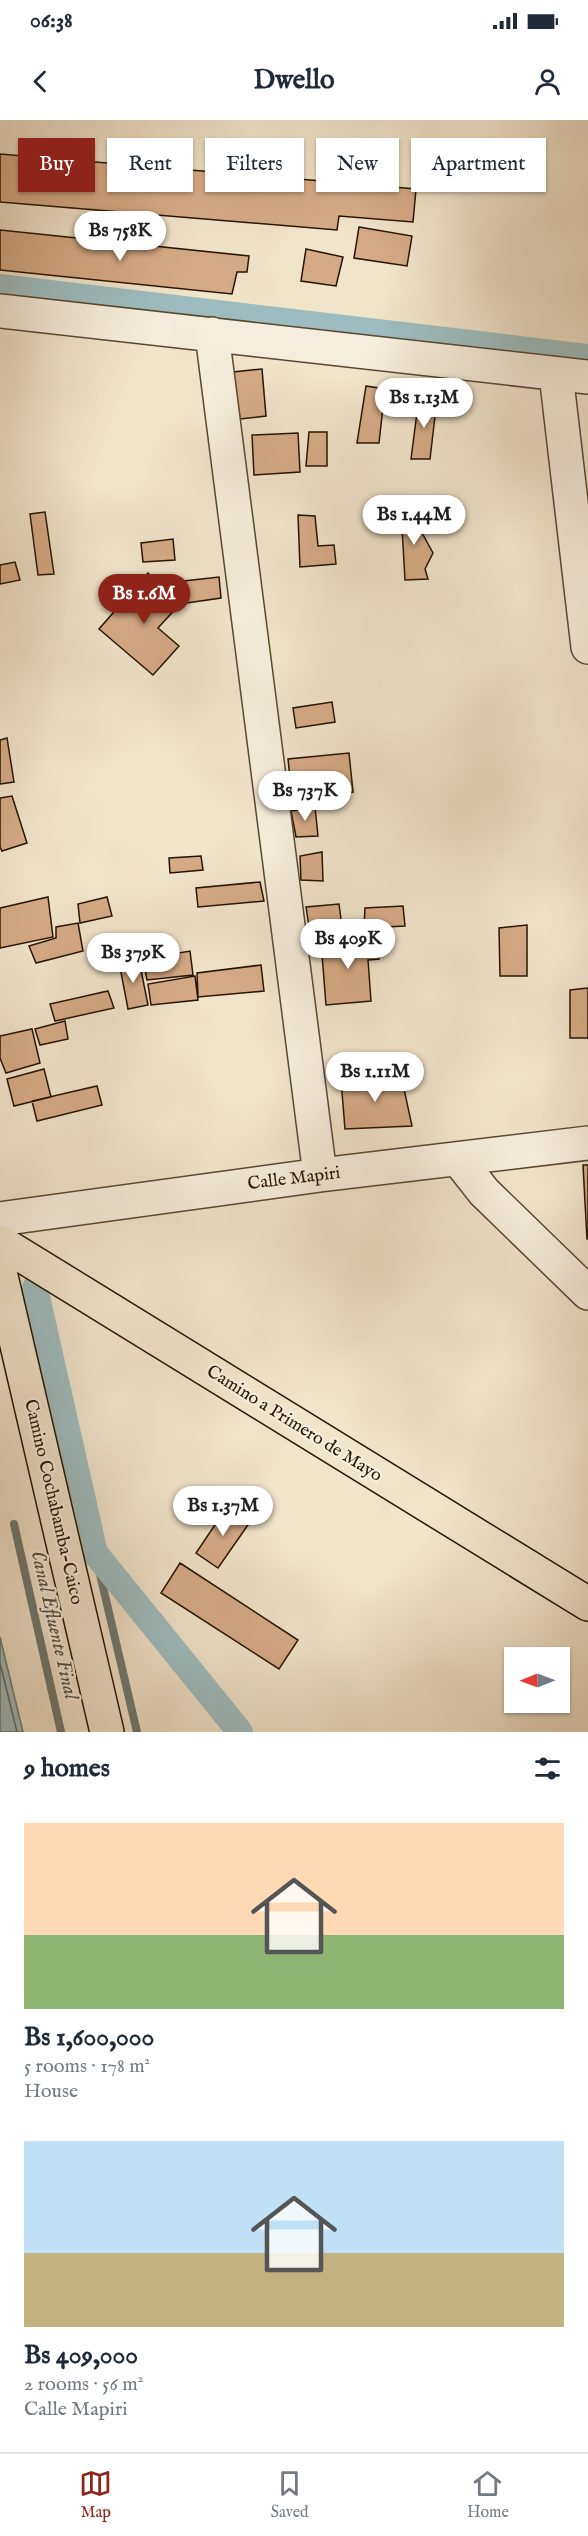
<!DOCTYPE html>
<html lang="en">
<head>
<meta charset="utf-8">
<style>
	:root { --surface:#fff; --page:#f6f6f7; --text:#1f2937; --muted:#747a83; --line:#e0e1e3; --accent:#8f2418 }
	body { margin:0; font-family:"IM FELL English",serif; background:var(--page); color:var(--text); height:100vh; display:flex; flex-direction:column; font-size:22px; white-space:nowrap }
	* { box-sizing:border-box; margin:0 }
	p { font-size:20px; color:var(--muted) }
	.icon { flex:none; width:33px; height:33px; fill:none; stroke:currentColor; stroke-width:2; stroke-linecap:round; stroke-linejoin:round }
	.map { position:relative; height:1612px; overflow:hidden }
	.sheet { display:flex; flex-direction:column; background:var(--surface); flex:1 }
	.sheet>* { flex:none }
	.hud { position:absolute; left:18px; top:18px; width:552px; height:54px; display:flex; gap:12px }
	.needle { width:39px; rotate:269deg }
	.controls { position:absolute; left:504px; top:1527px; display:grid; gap:12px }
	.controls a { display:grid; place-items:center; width:66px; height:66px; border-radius:0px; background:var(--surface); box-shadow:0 2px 4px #0004; font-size:30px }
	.price { position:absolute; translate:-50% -51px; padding:0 14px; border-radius:21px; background:#fff; color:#222; font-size:20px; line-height:39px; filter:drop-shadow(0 2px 3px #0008) }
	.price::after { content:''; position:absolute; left:50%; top:36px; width:18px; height:14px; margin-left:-9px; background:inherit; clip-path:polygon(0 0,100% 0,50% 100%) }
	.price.selected { background:var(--accent); color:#fff }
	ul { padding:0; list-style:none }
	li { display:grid; align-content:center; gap:12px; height:318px; padding:0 24px }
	li span { display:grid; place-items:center; height:186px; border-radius:0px; color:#555 }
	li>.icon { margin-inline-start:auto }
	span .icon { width:108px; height:108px; fill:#fffc; stroke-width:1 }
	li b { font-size:26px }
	h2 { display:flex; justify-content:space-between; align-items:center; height:72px; padding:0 24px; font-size:26px }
	.chip { padding:0 21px; border-radius:0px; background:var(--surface); box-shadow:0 2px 4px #0004; font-size:21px; line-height:54px }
	.chip.selected { background:var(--accent); color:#fff }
	.status { display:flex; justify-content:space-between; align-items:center; height:42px; padding:0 30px; background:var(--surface); direction:ltr }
	.status svg { height:16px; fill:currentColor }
	header { display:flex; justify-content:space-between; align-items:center; height:78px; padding:0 24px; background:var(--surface); font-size:27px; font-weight:800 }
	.tabs { display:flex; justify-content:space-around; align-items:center; height:84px; border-top:2px solid var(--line); background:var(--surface); font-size:16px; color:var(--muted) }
	.tabs a { display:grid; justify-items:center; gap:3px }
	.tabs .selected { color:var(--accent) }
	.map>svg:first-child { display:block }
	.water { fill:#9ebcc0; stroke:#6e7973; stroke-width:1.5 }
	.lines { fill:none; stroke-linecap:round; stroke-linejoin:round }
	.shore { stroke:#626860; stroke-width:1.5 }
	.stream { stroke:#6e7973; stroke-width:8 }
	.canal { stroke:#9ebcc0; stroke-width:26 }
	.building { fill:#d6aa85; stroke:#251400; stroke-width:1.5 }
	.minor-casing { stroke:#584832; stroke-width:36 }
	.major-casing { stroke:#251400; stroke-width:36 }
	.minor { stroke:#f5eddd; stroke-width:33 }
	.major { stroke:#f0e4ca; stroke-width:33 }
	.labels { text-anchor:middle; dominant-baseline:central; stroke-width:4.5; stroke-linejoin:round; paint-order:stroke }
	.street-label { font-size:18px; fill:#251400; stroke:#f5eddd }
	.water-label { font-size:20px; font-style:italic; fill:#4f4f43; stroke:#f5eddd }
</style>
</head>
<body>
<div class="status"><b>06:38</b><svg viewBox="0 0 49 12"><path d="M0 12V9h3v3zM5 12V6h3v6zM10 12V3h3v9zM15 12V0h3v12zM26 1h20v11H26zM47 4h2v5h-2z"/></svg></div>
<header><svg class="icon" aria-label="back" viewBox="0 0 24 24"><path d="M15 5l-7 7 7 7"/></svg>Dwello<svg class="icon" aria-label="person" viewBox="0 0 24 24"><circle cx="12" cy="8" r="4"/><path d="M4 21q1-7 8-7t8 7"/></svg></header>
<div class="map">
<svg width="588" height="1612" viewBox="0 0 588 1612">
	<rect width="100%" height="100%" fill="#f0e4ca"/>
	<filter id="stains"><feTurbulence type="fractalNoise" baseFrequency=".00333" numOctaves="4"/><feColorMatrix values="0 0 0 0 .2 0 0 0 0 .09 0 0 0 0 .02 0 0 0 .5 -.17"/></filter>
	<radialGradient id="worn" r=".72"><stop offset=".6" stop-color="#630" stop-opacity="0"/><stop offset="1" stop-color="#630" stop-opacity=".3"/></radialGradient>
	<path class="water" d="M0,1517L23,1612H0Z"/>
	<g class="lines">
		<path class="shore" d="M0,1543L17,1612"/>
		<path class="stream" d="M14,1404L61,1612
			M95,1433L137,1612"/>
		<path class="canal" d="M0,167L588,237
			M35,1168L95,1433L240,1612"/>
	</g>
	<path class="building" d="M0,34L416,69L413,102L339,96L337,110L0,82Z
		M359,107L412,116L407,146L354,138Z
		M0,110L249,136L247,152H237L232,174L0,150Z
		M306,129L343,137L336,166L301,161Z
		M262,249L266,296L240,299L233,252Z
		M366,266L385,269L379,323H357Z
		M419,277L437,279L430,339H411Z
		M309,312H327V346H306Z
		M298,313L300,352L254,355L252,315Z
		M418,387L421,411L433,433L425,449L428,459L405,460L401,390Z
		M45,392L54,454L38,455L30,394Z
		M298,395L315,396L318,426L334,425L336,444L300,447Z
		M173,419L175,440L143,442L141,423Z
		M15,442L20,460L0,464V445Z
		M148,453L180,484L158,508L179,526L153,555L99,509Z
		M219,457L221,478L180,484L175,462Z
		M332,582L335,602L296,608L293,588Z
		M7,618L14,662L0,664V620Z
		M349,633L353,672L292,678L288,639Z
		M12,676L27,723L2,731L0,727V678Z
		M315,687L318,716L296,717L291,691Z
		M322,732L323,761L301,760L300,736Z
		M201,736L203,750L170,753L169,738Z
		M260,762L264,781L198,787L196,768Z
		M48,777L53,817L0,828V788Z
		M107,777L112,796L80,803L78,784Z
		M339,784L343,814L311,819L306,787Z
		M403,786L405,806L364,808L365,788Z
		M78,803L83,831L36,843L29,826L56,818V807Z
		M527,805V856H500L499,808Z
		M377,818L379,839L368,840L371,881L326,885L321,822Z
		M190,831L193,855L147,860L143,839Z
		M139,840L148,885L128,889L119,842Z
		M261,845L264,871L198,877L197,853Z
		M195,856L198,880L151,885L148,864Z
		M588,868V918H570V870Z
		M108,871L114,888L55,901L50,884Z
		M65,901L68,919L40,925L35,909Z
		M32,909L40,943L6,953L0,938V916Z
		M44,949L51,977L14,986L7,959Z
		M401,955L412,1006L345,1009L341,960Z
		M97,966L102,985L37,1001L32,981Z
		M583,1045H588V1119H587Z
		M227,1387L250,1402L218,1448L196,1433Z
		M180,1443L298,1520L279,1549L161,1473Z"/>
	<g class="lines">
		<g class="minor-casing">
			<path id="minor" d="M0,191L588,257
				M212,214L320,1055
				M556,254L588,527
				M458,1039L484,1072L588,1173
				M0,1099L320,1055L588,1023"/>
		</g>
		<g class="major-casing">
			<path id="major" d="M0,1122L588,1484
				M0,1152L107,1612"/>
		</g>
		<use href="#minor" class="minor"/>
		<use href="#major" class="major"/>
	</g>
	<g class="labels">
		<g class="street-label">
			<text transform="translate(294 1059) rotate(-7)">Calle Mapiri</text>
			<text transform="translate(294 1304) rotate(32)">Camino a Primero de Mayo</text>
			<text transform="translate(53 1382) rotate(77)">Camino Cochabamba-Caico</text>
		</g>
		<g class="water-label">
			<text transform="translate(54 1505) rotate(77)">Canal Efluente Final</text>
		</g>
	</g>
	<rect width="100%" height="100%" filter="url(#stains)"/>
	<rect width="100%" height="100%" fill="url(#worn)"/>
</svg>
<div class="controls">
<a><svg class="needle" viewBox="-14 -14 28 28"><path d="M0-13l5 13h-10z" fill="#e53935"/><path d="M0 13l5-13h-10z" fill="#747a83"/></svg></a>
</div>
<b class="price" style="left:120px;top:142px">Bs 758K</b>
<b class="price" style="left:424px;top:309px">Bs 1.13M</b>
<b class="price" style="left:414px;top:426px">Bs 1.44M</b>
<b class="price selected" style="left:144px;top:505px">Bs 1.6M</b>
<b class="price" style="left:305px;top:702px">Bs 737K</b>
<b class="price" style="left:348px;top:850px">Bs 409K</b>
<b class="price" style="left:133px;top:864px">Bs 379K</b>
<b class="price" style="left:375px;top:983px">Bs 1.11M</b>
<b class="price" style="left:223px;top:1417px">Bs 1.37M</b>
<div class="hud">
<a class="chip selected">Buy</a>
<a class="chip">Rent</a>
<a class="chip">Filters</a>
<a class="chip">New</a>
<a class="chip">Apartment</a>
</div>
</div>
<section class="sheet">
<h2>9 homes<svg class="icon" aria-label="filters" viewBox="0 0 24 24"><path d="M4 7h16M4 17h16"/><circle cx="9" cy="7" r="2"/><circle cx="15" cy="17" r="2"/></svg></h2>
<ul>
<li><span style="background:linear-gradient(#ffd9b3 60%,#8fb573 0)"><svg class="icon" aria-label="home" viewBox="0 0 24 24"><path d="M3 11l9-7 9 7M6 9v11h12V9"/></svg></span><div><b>Bs 1,600,000</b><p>5 rooms · 178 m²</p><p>House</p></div></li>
<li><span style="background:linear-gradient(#bfe0f5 60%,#c2b280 0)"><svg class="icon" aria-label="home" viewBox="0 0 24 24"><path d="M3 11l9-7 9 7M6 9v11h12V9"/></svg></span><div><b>Bs 409,000</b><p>2 rooms · 56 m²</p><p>Calle Mapiri</p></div></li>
</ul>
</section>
<nav class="tabs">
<a class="selected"><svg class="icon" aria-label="map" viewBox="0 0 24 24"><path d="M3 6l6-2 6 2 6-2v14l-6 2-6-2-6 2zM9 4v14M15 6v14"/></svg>Map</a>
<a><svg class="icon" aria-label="saved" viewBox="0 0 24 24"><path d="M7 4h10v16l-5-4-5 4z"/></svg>Saved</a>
<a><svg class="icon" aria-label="home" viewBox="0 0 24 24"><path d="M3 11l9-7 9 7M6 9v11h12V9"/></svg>Home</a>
</nav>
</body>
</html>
